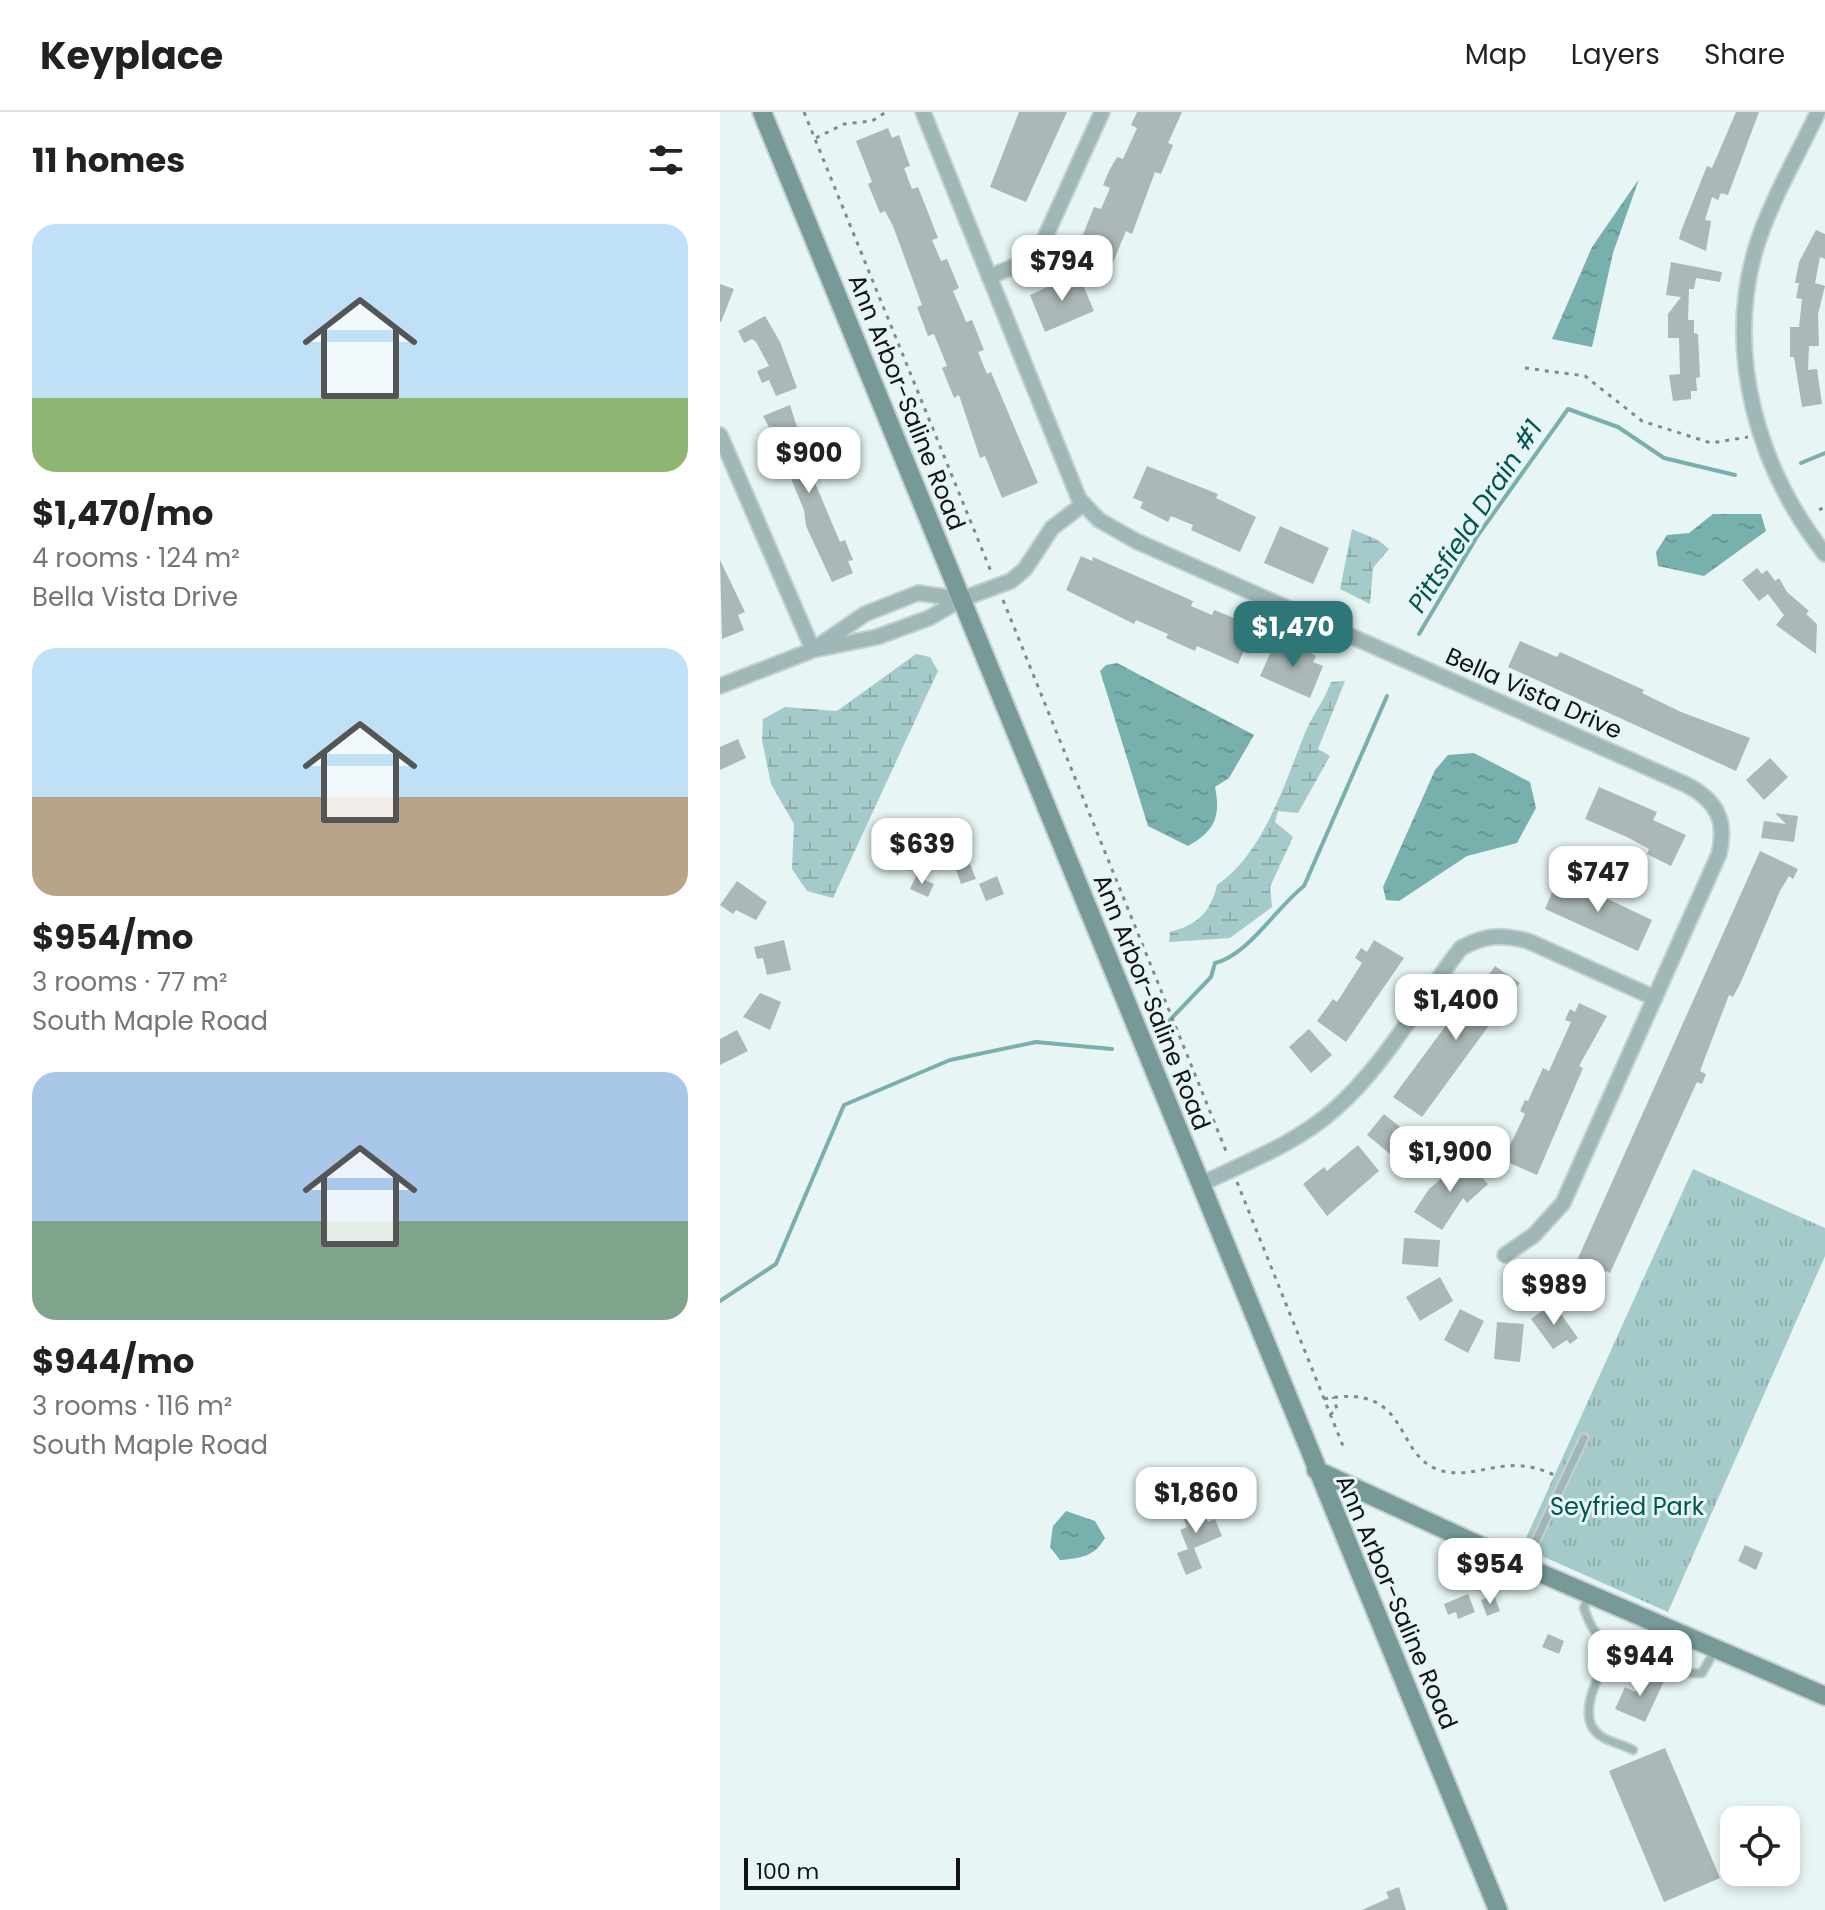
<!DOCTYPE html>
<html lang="en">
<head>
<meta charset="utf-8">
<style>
	:root { --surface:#fff; --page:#f6f6f6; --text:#222; --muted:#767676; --line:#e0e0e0; --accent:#2e7776 }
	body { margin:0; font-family:Poppins,sans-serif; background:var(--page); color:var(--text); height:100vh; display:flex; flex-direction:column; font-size:30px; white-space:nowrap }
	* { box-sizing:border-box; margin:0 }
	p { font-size:26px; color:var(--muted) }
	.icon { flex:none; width:44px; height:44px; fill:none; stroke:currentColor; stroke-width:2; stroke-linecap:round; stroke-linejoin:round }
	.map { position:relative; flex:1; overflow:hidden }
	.side { display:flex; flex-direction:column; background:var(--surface); width:720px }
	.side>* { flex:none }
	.fabs { position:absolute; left:1000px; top:1694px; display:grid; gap:16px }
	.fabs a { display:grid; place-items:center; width:80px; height:80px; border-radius:16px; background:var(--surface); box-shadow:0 4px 12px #0003; font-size:40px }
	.scale { position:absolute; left:24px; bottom:20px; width:216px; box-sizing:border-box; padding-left:8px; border:4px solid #101414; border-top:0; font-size:22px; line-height:28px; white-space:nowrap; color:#101414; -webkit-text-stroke:6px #e7f5f4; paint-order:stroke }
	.price { position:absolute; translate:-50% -68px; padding:0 18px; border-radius:16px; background:#fff; color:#222; font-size:26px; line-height:52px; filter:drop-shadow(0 2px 4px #0008) }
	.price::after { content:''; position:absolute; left:50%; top:48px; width:24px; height:18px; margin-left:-12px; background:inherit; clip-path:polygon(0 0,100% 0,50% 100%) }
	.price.active { background:var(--accent); color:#fff }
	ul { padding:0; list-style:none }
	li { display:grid; align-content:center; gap:16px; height:424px; padding:0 32px }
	li span { display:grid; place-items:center; height:248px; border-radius:24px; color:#555 }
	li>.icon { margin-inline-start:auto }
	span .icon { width:144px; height:144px; fill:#fffc; stroke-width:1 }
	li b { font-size:34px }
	h2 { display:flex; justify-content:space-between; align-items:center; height:96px; padding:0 32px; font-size:34px }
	header { display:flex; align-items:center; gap:48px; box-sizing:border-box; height:112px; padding:0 40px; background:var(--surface); border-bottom:2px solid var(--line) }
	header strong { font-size:38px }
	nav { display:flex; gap:44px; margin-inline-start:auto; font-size:28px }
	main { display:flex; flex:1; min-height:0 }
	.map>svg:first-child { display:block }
	.wetland { fill:url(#wetland-marsh) }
	.park { fill:url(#park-tufts) }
	.water { fill:url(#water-ripples) }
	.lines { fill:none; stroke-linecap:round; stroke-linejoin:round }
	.stream { stroke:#78b0ae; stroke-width:4 }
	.building { fill:#abb8b7 }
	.service-casing { stroke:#c5d1d0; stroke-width:11 }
	.minor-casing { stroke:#c5d1d0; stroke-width:18 }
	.secondary-casing { stroke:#c5d1d0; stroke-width:22 }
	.path { stroke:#828b8b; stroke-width:3; stroke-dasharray:4 6; stroke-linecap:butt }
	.service { stroke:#9fb7b6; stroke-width:7 }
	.minor { stroke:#9fb7b6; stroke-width:14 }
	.secondary { stroke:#779a99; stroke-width:18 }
	.labels { text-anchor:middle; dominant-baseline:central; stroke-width:6; stroke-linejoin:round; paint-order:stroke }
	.street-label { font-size:24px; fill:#101414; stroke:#e7f5f4 }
	.park-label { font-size:24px; fill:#005655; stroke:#e7f5f4 }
	.water-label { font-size:26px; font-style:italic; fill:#005553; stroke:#e7f5f4 }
</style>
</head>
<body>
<header>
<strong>Keyplace</strong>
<nav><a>Map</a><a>Layers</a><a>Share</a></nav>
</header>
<main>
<section class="side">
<h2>11 homes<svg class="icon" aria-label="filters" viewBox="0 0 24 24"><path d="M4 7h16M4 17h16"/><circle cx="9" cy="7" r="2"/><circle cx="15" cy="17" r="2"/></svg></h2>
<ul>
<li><span style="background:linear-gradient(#bfe0f5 70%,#8fb573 0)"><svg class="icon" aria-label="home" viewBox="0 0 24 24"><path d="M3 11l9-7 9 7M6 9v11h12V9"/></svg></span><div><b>$1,470/mo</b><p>4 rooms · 124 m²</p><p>Bella Vista Drive</p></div></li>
<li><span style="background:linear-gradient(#bfe0f5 60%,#b9a48a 0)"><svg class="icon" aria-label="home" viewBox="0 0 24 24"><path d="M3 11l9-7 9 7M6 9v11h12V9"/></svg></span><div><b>$954/mo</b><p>3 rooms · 77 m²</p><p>South Maple Road</p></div></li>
<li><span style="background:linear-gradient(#a9c7e8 60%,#7fa58c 0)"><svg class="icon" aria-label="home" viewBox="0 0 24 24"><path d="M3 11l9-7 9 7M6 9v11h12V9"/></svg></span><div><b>$944/mo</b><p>3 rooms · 116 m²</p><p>South Maple Road</p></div></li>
</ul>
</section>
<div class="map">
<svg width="1105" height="1798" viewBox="0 0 1105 1798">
	<defs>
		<pattern id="wetland-marsh" width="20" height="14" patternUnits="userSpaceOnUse" patternTransform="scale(2)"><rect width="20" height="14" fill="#a4cbc9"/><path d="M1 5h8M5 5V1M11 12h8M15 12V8" fill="none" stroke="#8cadac"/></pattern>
		<pattern id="park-tufts" width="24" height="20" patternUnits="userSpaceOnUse" patternTransform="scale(2)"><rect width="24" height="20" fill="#a4cbc9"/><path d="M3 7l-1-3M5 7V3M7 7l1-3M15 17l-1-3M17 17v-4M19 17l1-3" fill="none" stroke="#8cadac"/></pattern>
		<pattern id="water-ripples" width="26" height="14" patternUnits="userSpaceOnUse" patternTransform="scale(2)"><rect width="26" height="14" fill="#78b0ae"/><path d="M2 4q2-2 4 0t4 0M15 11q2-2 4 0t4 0" fill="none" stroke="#679695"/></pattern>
	</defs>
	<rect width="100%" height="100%" fill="#e7f5f4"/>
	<path class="wetland" d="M632,417L658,428L669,437L653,456L650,492L620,477Z
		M196,542L210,545L218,559L113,786L87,779L72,757L74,712L51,672L42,628L43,607L65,595L117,599Z
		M625,569L598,637L610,644L578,701L558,699L555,710L573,725L550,775L552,795L510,826L449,830L450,820C477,813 491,800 497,773C543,741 563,676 583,626C590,606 604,590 611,570Z"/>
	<path class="park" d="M973,1057L1105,1116V1144L948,1500L802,1435Z"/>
	<path class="water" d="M919,67L893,141L872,235L832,227L872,135Z
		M993,402H1041L1046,419L984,464L938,454L936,440L947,423L969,421Z
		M397,551L534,623L509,666L495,675C501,704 495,719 468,734L428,714L380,559L386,553Z
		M754,641L810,670L816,696L797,731L747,744L679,789L666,788L663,775L715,658L728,643Z
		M346,1399L375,1409L385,1426C374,1445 361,1446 340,1448L330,1435L333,1414Z"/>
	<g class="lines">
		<path class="stream" d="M1081,351L1105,341
			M699,522L758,423L848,297L898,315L944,346L1015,363
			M448,910L491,865L495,851C528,843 556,796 584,774L667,584
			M0,1189L56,1152L124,993L230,948L316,930L392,937"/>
	</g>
	<path class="building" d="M299,0H347L306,90L270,75Z
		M417,0H462L448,31L453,33L441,62L435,60L412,122L406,119L389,160L354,145L374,95L381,97L390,76L383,73L389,59L397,45L403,47L417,16L411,13Z
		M1016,0H1039L1008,83L1001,81L998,88L992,85L985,108L991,109L986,139L959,127L961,119L987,54L992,56Z
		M168,16L172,26L179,23L190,54L184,56L192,77L198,75L218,126L212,128L221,149L227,147L239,176L233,179L242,200L246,210L252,208L264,238L258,240L267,262L271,260L318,371L282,386L265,344L260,346L239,283L234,286L222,256L227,254L214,222L208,224L197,195L202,193L173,114L165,99L160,101L148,72L152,70L136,29Z
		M1096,118L1105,122V147L1100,145L1095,171L1105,174L1098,202L1099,234H1089L1088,258L1097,257L1102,292L1082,295L1074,245H1070V215H1079L1082,187L1076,186L1079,171H1075L1079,150Z
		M951,150L1002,160L1000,170L976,166L974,177H969L968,208H974V221L978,222L980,265L976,266L977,279H971V287L953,289L949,263L960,262L959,226H948V202L961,185L946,183Z
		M358,161L374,199L325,220L310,183Z
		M0,172L14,177L1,210H0Z
		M45,204L60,230L77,276L56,284L49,268L42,271L37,259L49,254L36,230L32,227L24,231L18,219Z
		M70,293L95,371L120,430L125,428L133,448L128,449L133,461L112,470L86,414L84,398L67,357L64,358L59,348L65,345L43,304Z
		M427,354L498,382L496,386L536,405L520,440L471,418L473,413L451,404L448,410L420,396L423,390L413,386Z
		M560,414L609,436L593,472L544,451Z
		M361,444L372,449L373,445L473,489L471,494L492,503L494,498L524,510L521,516L532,521L518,552L477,534L475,539L446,526L448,522L416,508L414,512L346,478Z
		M0,448L25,500L18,503L24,518L2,527Z
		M1037,456L1042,462L1047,458L1055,469L1059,466L1067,480L1089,499L1086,502L1097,512L1096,542L1056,513L1064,503L1048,482L1039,489L1022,468Z
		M800,529L837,545L840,540L924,578L922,581L961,600L1030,626L1016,659L788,555Z
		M568,530L596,544L593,550L603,554L590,586L540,564L554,533L565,537Z
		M18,627L26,646L0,658V635Z
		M1050,646L1068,665L1044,688L1026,668Z
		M879,675L937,700L933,708L966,723L951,754L927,742L929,737L907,725L865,707Z
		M1055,701L1078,704L1074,730L1041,726L1044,709L1066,712Z
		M1040,739L1078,757L1073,767L1069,764L1060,779L1021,870L1013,885L1009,883L980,959L986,962L982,972L977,970L890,1161L886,1159L870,1194L842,1182Z
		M250,752L256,767L241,772L236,758Z
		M196,764L214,772L208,785L190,777Z
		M277,764L284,782L266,789L259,772Z
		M839,764L932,808L918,839L825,797Z
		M17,769L47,790L36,808L16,798L13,802L0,793Z
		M64,828L71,858L47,863L43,846L37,847L34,835Z
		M654,828L684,846L626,930L597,909L613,887L617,890L642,851L635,846L641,836L647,840Z
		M775,854L800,871L702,1005L673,985L750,881L754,884Z
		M40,881L61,890L50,918L23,905Z
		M859,891L887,904L859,954L863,956L817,1063L783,1048L805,1002L800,999L805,988L808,989L823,956L829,959L851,910L845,908L850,897L855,900Z
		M589,917L612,943L591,961L569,935Z
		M17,918L28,939L0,953V927Z
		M664,1002L695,1027L688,1036L684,1032L674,1045L647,1023Z
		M638,1033L659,1059L607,1104L583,1072L604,1055L607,1059Z
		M744,1047L768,1072L747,1091L743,1086L722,1118L694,1100L709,1077Z
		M684,1126L720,1128L718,1155L682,1152Z
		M720,1165L733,1189L700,1209L686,1185Z
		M833,1191L858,1226L850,1232L847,1228L833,1237L811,1207Z
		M740,1197L764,1209L748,1241L724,1228Z
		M777,1210L804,1212L800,1250L774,1247Z
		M479,1388L488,1410L495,1407L502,1424L474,1436L482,1456L466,1463L457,1441L468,1437L460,1418L467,1415L459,1396Z
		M1025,1433L1043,1441L1036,1458L1018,1449Z
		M748,1482L755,1500L738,1507L736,1500L728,1503L724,1492Z
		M774,1483L780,1499L767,1504L761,1488Z
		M828,1522L844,1529L839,1542L822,1535Z
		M924,1560L944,1569L925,1610L895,1597L905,1575L915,1580Z
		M945,1636L1000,1766L944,1790L889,1659Z
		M679,1775L686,1798H642L669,1786L666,1780Z"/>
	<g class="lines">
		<g class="service-casing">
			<path id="service" d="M805,1452L864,1326
				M869,1483L864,1496C867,1505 871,1516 878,1523C900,1546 951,1563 982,1561L995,1538
				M894,1535C882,1557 850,1608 884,1626C893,1631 904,1633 913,1638"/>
		</g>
		<g class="minor-casing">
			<path id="minor" d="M203,0L359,387L379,408L416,429L967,673C997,689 1007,709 999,742L843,1091L814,1123L785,1143
				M1098,0C1077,45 1049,91 1035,139C1005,245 1039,358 1105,442
				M269,165L302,151L322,132L382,0
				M0,323L93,538
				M100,533L145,502L198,481L242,487
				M0,574L93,538L157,525L209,506L242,487L291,469L305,457L332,416L362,393
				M481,1072C527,1050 577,1031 615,997C666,952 699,889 741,836C765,823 781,822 808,829L935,886"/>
		</g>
		<g class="secondary-casing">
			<path id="secondary" d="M42,0L778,1798
				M596,1358L804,1454L1105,1584"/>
		</g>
		<path class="path" d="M84,0L272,462
			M96,26L124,12L152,9L166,0
			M805,256L865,264L922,309L991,331L1028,325
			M1099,398L1105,395
			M283,488L508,1044
			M517,1070L623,1334
			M604,1287C692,1270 672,1342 719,1358C757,1370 784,1339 834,1363
			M610,1303L617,1297L613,1285"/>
		<use href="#service" class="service"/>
		<use href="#minor" class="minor"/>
		<use href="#secondary" class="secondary"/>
	</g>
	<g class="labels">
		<g class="street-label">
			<text transform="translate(187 290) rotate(68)">Ann Arbor-Saline Road</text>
			<text transform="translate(814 581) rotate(24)">Bella Vista Drive</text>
			<text transform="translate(432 890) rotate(68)">Ann Arbor-Saline Road</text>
			<text transform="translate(677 1490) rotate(67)">Ann Arbor-Saline Road</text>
		</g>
		<g class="park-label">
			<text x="907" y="1394">Seyfried Park</text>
		</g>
		<g class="water-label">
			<text transform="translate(755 404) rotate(-57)">Pittsfield Drain #1</text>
		</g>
	</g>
</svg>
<div class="fabs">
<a><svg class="icon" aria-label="locate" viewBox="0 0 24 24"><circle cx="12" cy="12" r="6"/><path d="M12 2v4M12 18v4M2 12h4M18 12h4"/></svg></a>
</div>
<div class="scale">100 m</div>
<b class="price" style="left:342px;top:191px">$794</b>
<b class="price" style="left:89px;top:383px">$900</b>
<b class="price active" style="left:573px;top:557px">$1,470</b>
<b class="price" style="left:202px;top:774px">$639</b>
<b class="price" style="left:878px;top:802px">$747</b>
<b class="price" style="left:736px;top:930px">$1,400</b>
<b class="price" style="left:730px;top:1082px">$1,900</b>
<b class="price" style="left:834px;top:1215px">$989</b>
<b class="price" style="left:476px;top:1423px">$1,860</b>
<b class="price" style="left:770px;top:1494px">$954</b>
<b class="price" style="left:920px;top:1586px">$944</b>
</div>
</main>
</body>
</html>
